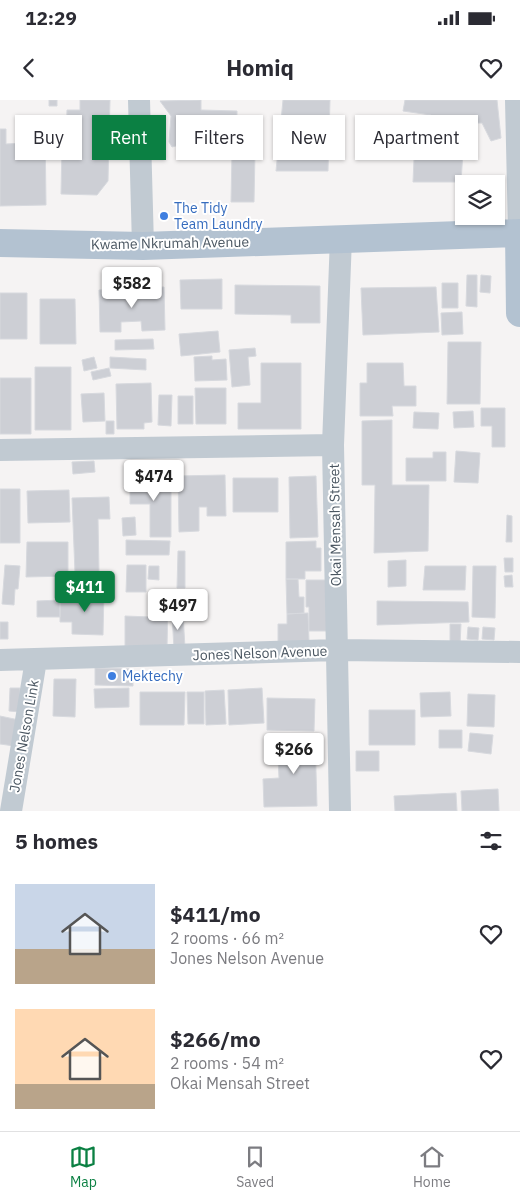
<!DOCTYPE html>
<html lang="en">
<head>
<meta charset="utf-8">
<style>
	:root { --surface:#fff; --page:#f2f2f3; --text:#2b2b33; --muted:#7c7c81; --line:#e1e1e2; --accent:#0b8043 }
	body { margin:0; font-family:"IBM Plex Sans",sans-serif; background:var(--page); color:var(--text); height:100vh; display:flex; flex-direction:column; font-size:19px; white-space:nowrap }
	* { box-sizing:border-box; margin:0 }
	p { font-size:16px; color:var(--muted) }
	.icon { flex:none; width:28px; height:28px; fill:none; stroke:currentColor; stroke-width:2; stroke-linecap:round; stroke-linejoin:round }
	.map { position:relative; height:711px; overflow:hidden }
	.details { display:flex; flex-direction:column; background:var(--surface); flex:1 }
	.details>* { flex:none }
	.banner { position:absolute; left:15px; top:15px; width:490px; height:45px; display:flex; gap:10px }
	.tools { position:absolute; left:455px; top:75px; display:grid; gap:10px }
	.tools a { display:grid; place-items:center; width:50px; height:50px; border-radius:0px; background:var(--surface); box-shadow:0 1px 4px #0004; font-size:25px }
	.price { position:absolute; translate:-50% -42px; padding:0 11px; border-radius:5px; background:#fff; color:#222; font-size:16px; line-height:32px; filter:drop-shadow(0 1px 2px #0008) }
	.price::after { content:''; position:absolute; left:50%; top:30px; width:15px; height:11px; margin-left:-8px; background:inherit; clip-path:polygon(0 0,100% 0,50% 100%) }
	.price.current { background:var(--accent); color:#fff }
	ul { padding:0; list-style:none }
	li { display:flex; align-items:center; gap:15px; height:125px; padding:0 15px }
	li span { display:grid; place-items:center; flex:none; width:140px; height:100px; border-radius:0px; color:#555 }
	li>.icon { margin-inline-start:auto }
	span .icon { width:60px; height:60px; fill:#fffc; stroke-width:1 }
	li b { font-size:21px }
	h2 { display:flex; justify-content:space-between; align-items:center; height:60px; padding:0 15px; font-size:21px }
	.tag { padding:0 18px; border-radius:0px; background:var(--surface); box-shadow:0 1px 4px #0004; font-size:18px; line-height:45px }
	.tag.current { background:var(--accent); color:#fff }
	.status { display:flex; justify-content:space-between; align-items:center; height:35px; padding:0 25px; background:var(--surface); direction:ltr }
	.status svg { height:14px; fill:currentColor }
	header { display:flex; justify-content:space-between; align-items:center; height:65px; padding:0 15px; background:var(--surface); font-size:22px; font-weight:700 }
	.tabs { display:flex; justify-content:space-around; align-items:center; height:70px; border-top:1px solid var(--line); background:var(--surface); font-size:14px; color:var(--muted) }
	.tabs a { display:grid; justify-items:center; gap:2px }
	.tabs .current { color:var(--accent) }
	.map>svg:first-child { display:block }
	.building { fill:#cdcfd5; stroke:#d7d9de }
	.lines { fill:none; stroke-linecap:round; stroke-linejoin:round }
	.minor { stroke:#c1cad2; stroke-width:22 }
	.major { stroke:#b3c2d1; stroke-width:28 }
	.shop-dot { fill:#3f7fe0; stroke:#fff; stroke-width:2 }
	.labels { text-anchor:middle; dominant-baseline:central; stroke-width:4; stroke-linejoin:round; paint-order:stroke }
	.shop-label { font-size:14px; fill:#366cbe; stroke:#fff; text-anchor:start }
	.street-label { font-size:14px; fill:#4a5661; stroke:#fff }
</style>
</head>
<body>
<div class="status"><b>12:29</b><svg viewBox="0 0 49 12"><path d="M0 12V9h3v3zM5 12V6h3v6zM10 12V3h3v9zM15 12V0h3v12zM26 1h20v11H26zM47 4h2v5h-2z"/></svg></div>
<header><svg class="icon" aria-label="back" viewBox="0 0 24 24"><path d="M15 5l-7 7 7 7"/></svg>Homiq<svg class="icon" aria-label="heart" viewBox="0 0 24 24"><path d="M12 20l-8-8c-3-5 5-10 8-4 3-6 11-1 8 4z"/></svg></header>
<div class="map">
<svg width="520" height="711" viewBox="0 0 520 711">
	<rect width="100%" height="100%" fill="#f5f3f3"/>
	<path class="building" d="M49,0H57V6H49Z
		M80,0H110L108,81L97,95L61,94L62,47H66L67,10H80Z
		M201,0V10L237,11V45L187,43L172,47L169,42L171,16L160,1Z
		M283,0H330L328,71H276Z
		M405,0H497L501,38L491,41L482,23H435L431,15L403,11Z
		M45,26L46,105L0,106V29H6V44L24,43V27Z
		M464,36L461,82H413L415,37Z
		M232,53H255L254,102H231Z
		M467,175H477V207L466,206Z
		M481,175L491,176L490,193L480,192Z
		M222,179V209H181L180,180Z
		M442,183H458V208H442Z
		M235,185L320,186V223H291V215L235,214Z
		M164,187L165,230L142,231L141,221L121,222V232H100L99,190Z
		M436,187L439,232L363,235L361,188Z
		M0,193H27V239H0Z
		M40,199H75L76,244H40Z
		M462,212L463,234L442,235L441,213Z
		M218,231L220,252L181,256L179,234Z
		M153,239L154,249L115,250V240Z
		M448,242H481L480,304H447Z
		M255,248L256,256L248,257L250,285L232,287L229,250Z
		M212,256V260L226,259L227,280L195,281L194,257Z
		M94,257L97,268L84,271L82,260Z
		M110,257L146,259V270L110,268Z
		M261,263H301V329H238V303H261Z
		M367,263H403L404,286H416V306H392L393,316H360V283H367Z
		M35,267H71V330H35Z
		M109,268L111,276L93,280L91,272Z
		M0,278H31V334H0Z
		M151,283L152,322L144,323V329H117L116,284Z
		M195,288H226V324H196Z
		M104,293L105,321L83,322L81,294Z
		M159,295H172L171,326L158,325Z
		M178,296H193V324H178Z
		M481,308H505V347H492V326H481Z
		M473,311L474,327L454,328L453,312Z
		M414,312L439,313L438,329L413,328Z
		M392,320V385H429L428,451L374,453L375,385H362V321Z
		M106,321H114V334H106Z
		M456,351L480,353L478,383L454,382Z
		M433,352H446V381H406V358H433Z
		M94,361L95,372L73,374L72,362Z
		M225,375L226,416H207V407H199V431L179,432L178,376Z
		M316,376L318,437L290,438L289,377Z
		M130,377L171,378V437H150V404H130Z
		M233,378H278V412H233Z
		M0,389H20V443H0Z
		M69,390L70,422L28,423L27,391Z
		M109,397L110,419H98L99,472L75,473L72,398Z
		M507,415L512,416V442H506Z
		M135,417L136,435L123,436L122,418Z
		M126,440L170,441L169,455H126Z
		M316,441V448H321V471H305V479H286V442Z
		M27,442H68V476L26,477Z
		M178,451H185V488H177Z
		M504,458H513V472H505Z
		M406,460V486L388,487V461Z
		M5,465L20,466L18,489H15L14,505L2,504Z
		M127,465H146V492H126Z
		M149,466H159V480L148,479Z
		M425,466H466L465,490H423Z
		M473,466H496L495,518L472,517Z
		M512,475L513,487H505L504,476Z
		M286,479H298L299,497H304V513L287,514Z
		M306,480H331V531H309V507H306Z
		M84,489L104,490L103,535L72,534V522H60V498L83,499Z
		M60,500V517H37V501Z
		M377,501L468,502L469,522L377,525Z
		M150,503L168,504L167,547L125,546V516L150,517Z
		M308,513L309,541L278,542V524H287V514Z
		M172,514H183L185,548L174,549Z
		M0,522H8V539H0Z
		M450,524H461L460,545L450,544Z
		M468,527L479,528L478,540L467,539Z
		M483,527L495,528L494,540L482,539Z
		M95,568L133,569V586L95,585Z
		M54,579H76L75,617L53,616Z
		M10,588H20V612L9,611Z
		M129,588V607L95,608L94,589Z
		M262,588L264,623L229,625L228,590Z
		M224,590L226,624L206,625L205,591Z
		M140,592H185L184,625H140Z
		M187,592H204V624H188Z
		M450,592L451,616L421,617L420,593Z
		M468,594L495,595L494,627L467,626Z
		M267,598L315,599L314,631L267,630Z
		M369,610H415V645H369Z
		M0,616L19,620L14,646L0,644Z
		M439,630H462V648H439Z
		M470,633L493,635L491,654L468,651Z
		M315,636L317,706L264,707L263,679L279,678L277,638Z
		M356,651H379V671H356Z
		M498,689L499,711H462L461,691Z
		M456,693L457,711H395L394,696Z"/>
	<g class="lines">
		<path class="minor" d="M139,0L143,146
			M516,0L519,133
			M0,350L333,345
			M0,560L337,550L520,552
			M11,711L36,560
			M340,711L333,345L341,138"/>
		<path class="major" d="M519,133L520,213
			M0,143L143,146L520,133"/>
	</g>
	<g class="shop-dot">
		<circle cx="164" cy="116" r="5"/>
		<circle cx="112" cy="576" r="5"/>
	</g>
	<g class="labels">
		<g class="shop-label">
			<text x="174" y="108">The Tidy<tspan x="174" dy="16">Team Laundry</tspan></text>
			<text x="122" y="576">Mektechy</text>
		</g>
		<g class="street-label">
			<text transform="translate(170 143) rotate(-1)">Kwame Nkrumah Avenue</text>
			<text transform="translate(335 425) rotate(-91)">Okai Mensah Street</text>
			<text transform="translate(260 553) rotate(-2)">Jones Nelson Avenue</text>
			<text transform="translate(24 636) rotate(-80)">Jones Nelson Link</text>
		</g>
	</g>
</svg>
<div class="tools">
<a><svg class="icon" aria-label="layers" viewBox="0 0 24 24"><path d="M12 4l9 5-9 5-9-5zM3 14l9 5 9-5"/></svg></a>
</div>
<b class="price" style="left:132px;top:209px">$582</b>
<b class="price" style="left:154px;top:402px">$474</b>
<b class="price current" style="left:85px;top:513px">$411</b>
<b class="price" style="left:178px;top:531px">$497</b>
<b class="price" style="left:294px;top:675px">$266</b>
<div class="banner">
<a class="tag">Buy</a>
<a class="tag current">Rent</a>
<a class="tag">Filters</a>
<a class="tag">New</a>
<a class="tag">Apartment</a>
</div>
</div>
<section class="details">
<h2>5 homes<svg class="icon" aria-label="filters" viewBox="0 0 24 24"><path d="M4 7h16M4 17h16"/><circle cx="9" cy="7" r="2"/><circle cx="15" cy="17" r="2"/></svg></h2>
<ul>
<li><span style="background:linear-gradient(#c9d6e8 65%,#b9a48a 0)"><svg class="icon" aria-label="home" viewBox="0 0 24 24"><path d="M3 11l9-7 9 7M6 9v11h12V9"/></svg></span><div><b>$411/mo</b><p>2 rooms · 66 m²</p><p>Jones Nelson Avenue</p></div><svg class="icon" aria-label="heart" viewBox="0 0 24 24"><path d="M12 20l-8-8c-3-5 5-10 8-4 3-6 11-1 8 4z"/></svg></li>
<li><span style="background:linear-gradient(#ffd9b3 75%,#b9a48a 0)"><svg class="icon" aria-label="home" viewBox="0 0 24 24"><path d="M3 11l9-7 9 7M6 9v11h12V9"/></svg></span><div><b>$266/mo</b><p>2 rooms · 54 m²</p><p>Okai Mensah Street</p></div><svg class="icon" aria-label="heart" viewBox="0 0 24 24"><path d="M12 20l-8-8c-3-5 5-10 8-4 3-6 11-1 8 4z"/></svg></li>
</ul>
</section>
<nav class="tabs">
<a class="current"><svg class="icon" aria-label="map" viewBox="0 0 24 24"><path d="M3 6l6-2 6 2 6-2v14l-6 2-6-2-6 2zM9 4v14M15 6v14"/></svg>Map</a>
<a><svg class="icon" aria-label="saved" viewBox="0 0 24 24"><path d="M7 4h10v16l-5-4-5 4z"/></svg>Saved</a>
<a><svg class="icon" aria-label="home" viewBox="0 0 24 24"><path d="M3 11l9-7 9 7M6 9v11h12V9"/></svg>Home</a>
</nav>
</body>
</html>
